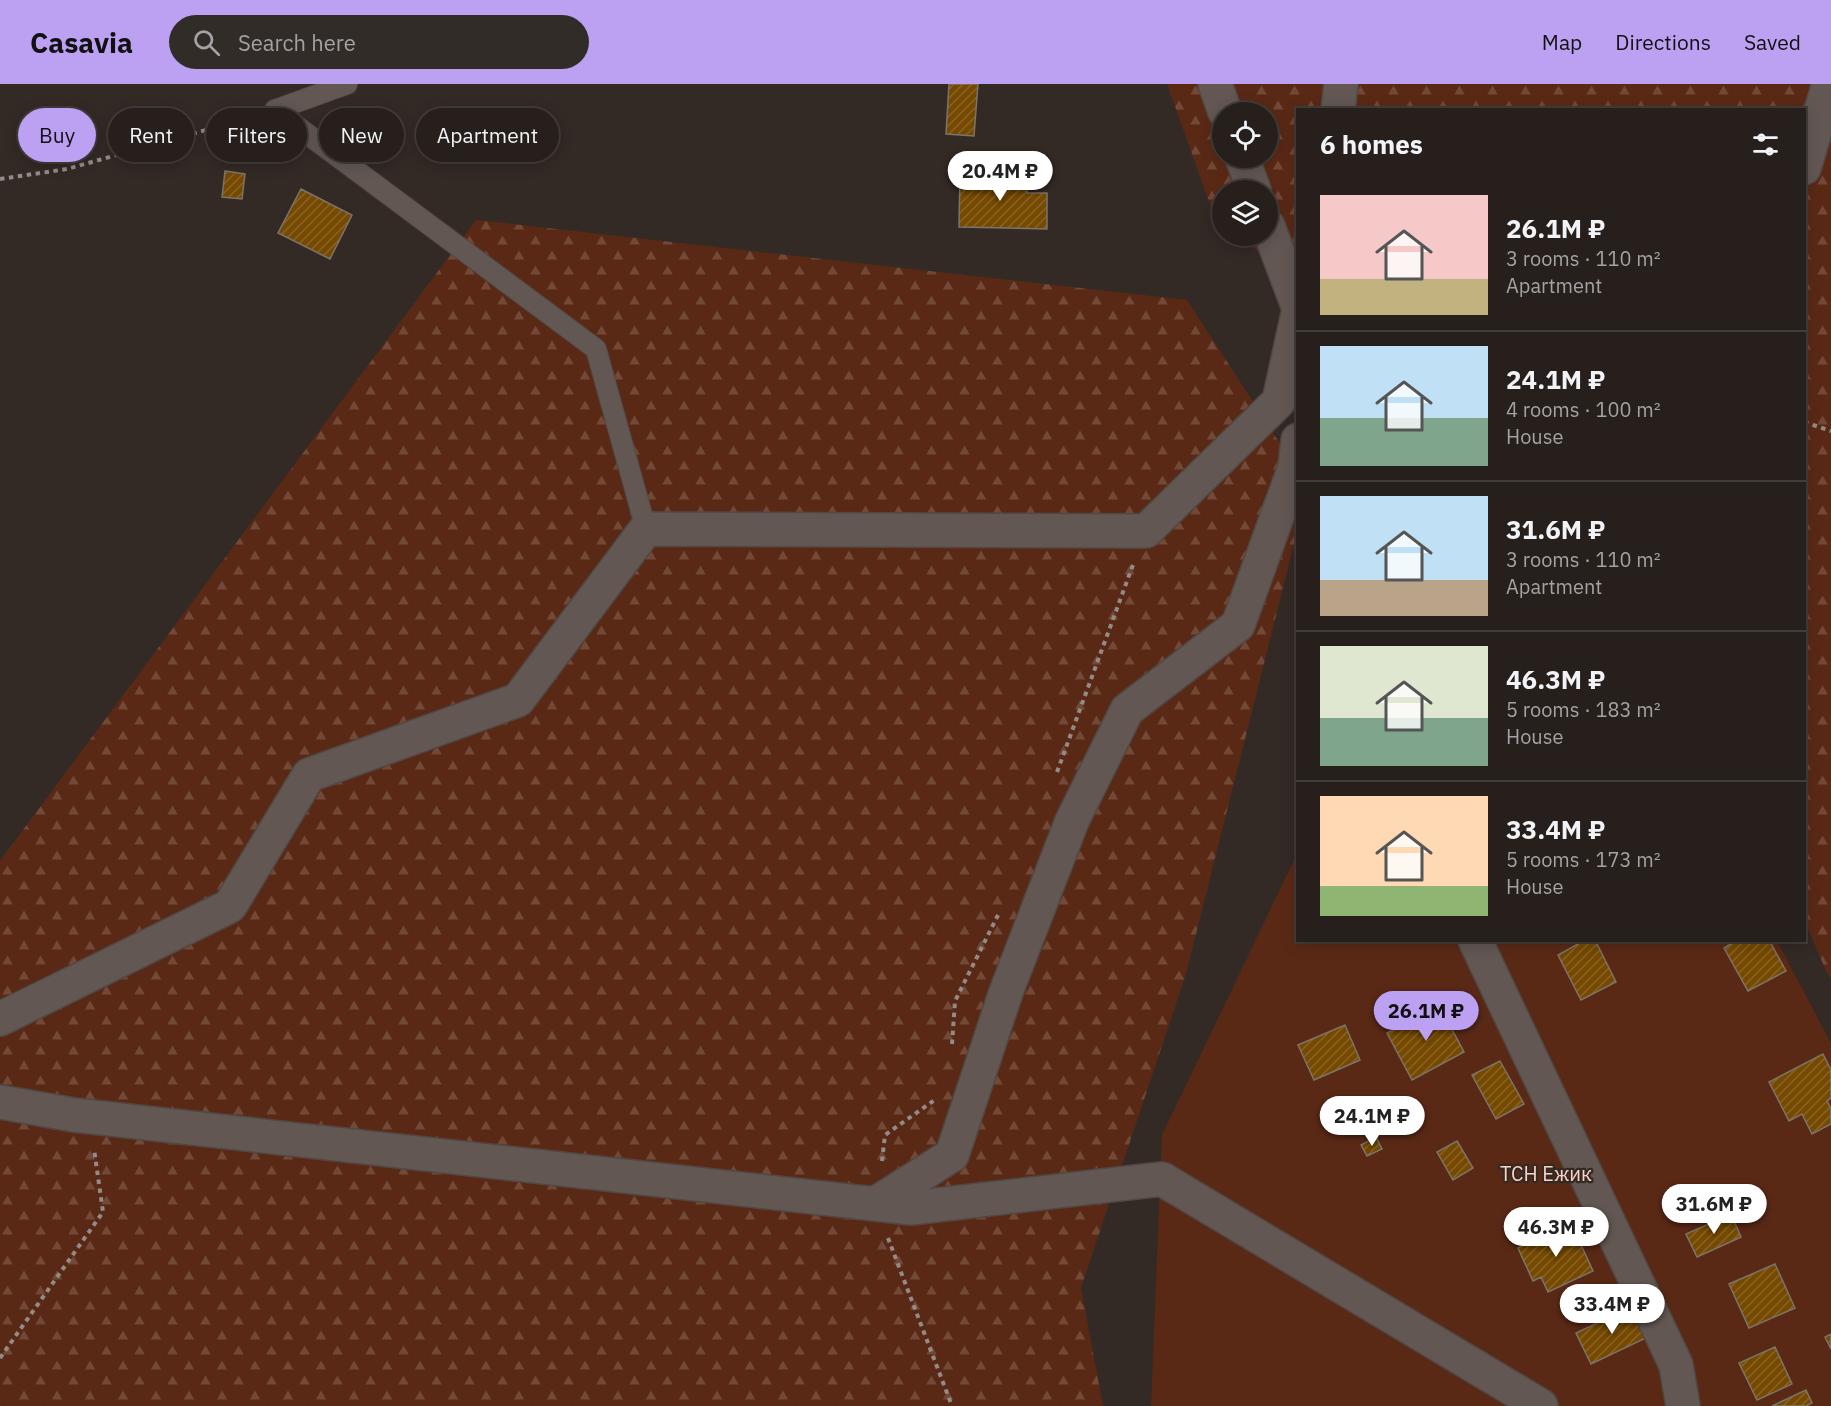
<!DOCTYPE html>
<html lang="en">
<head>
<meta charset="utf-8">
<style>
	:root { --surface:#261f1c; --page:#322c29; --text:#f1f3f6; --muted:#a4a2a3; --line:#423d3b; --accent:#bca0f2 }
	body { margin:0; font-family:"IBM Plex Sans",sans-serif; background:var(--page); color:var(--text); height:100vh; display:flex; flex-direction:column; font-size:22px; white-space:nowrap }
	* { box-sizing:border-box; margin:0 }
	p { font-size:20px; color:var(--muted) }
	.icon { flex:none; width:33px; height:33px; fill:none; stroke:currentColor; stroke-width:2; stroke-linecap:round; stroke-linejoin:round }
	.map { position:relative; flex:1; overflow:hidden }
	.drawer { position:absolute; left:1296px; top:24px; width:510px; height:834px; display:flex; flex-direction:column; background:var(--surface); border-radius:0px; box-shadow:0 3px 15px #0003,0 0 0 2px var(--line) }
	.drawer>* { flex:none }
	.hud { position:absolute; left:18px; top:24px; width:570px; height:54px; display:flex; gap:12px }
	.fabs { position:absolute; left:1212px; top:18px; display:grid; gap:12px }
	.fabs a { display:grid; place-items:center; width:66px; height:66px; border-radius:50%; background:var(--surface); box-shadow:0 3px 15px #0003,0 0 0 2px var(--line); font-size:30px }
	.price { position:absolute; translate:-50% -51px; padding:0 14px; border-radius:21px; background:#fff; color:#222; font-size:20px; line-height:39px; filter:drop-shadow(0 2px 3px #0008) }
	.price::after { content:''; position:absolute; left:50%; top:36px; width:18px; height:14px; margin-left:-9px; background:inherit; clip-path:polygon(0 0,100% 0,50% 100%) }
	.price.current { background:var(--accent); color:#111 }
	ul { padding:0; list-style:none }
	li { display:flex; align-items:center; gap:18px; height:150px; padding:0 24px }
	li+li { border-top:2px solid var(--line) }
	li span { display:grid; place-items:center; flex:none; width:168px; height:120px; border-radius:0px; color:#555 }
	li>.icon { margin-inline-start:auto }
	span .icon { width:72px; height:72px; fill:#fffc; stroke-width:1 }
	li b { font-size:26px }
	h2 { display:flex; justify-content:space-between; align-items:center; height:72px; padding:0 24px; font-size:26px }
	.tag { padding:0 21px; border-radius:27px; background:var(--surface); box-shadow:0 3px 15px #0003,0 0 0 2px var(--line); font-size:21px; line-height:54px }
	.tag.current { background:var(--accent); color:#111 }
	header { display:flex; align-items:center; gap:36px; box-sizing:border-box; height:84px; padding:0 30px; background:var(--accent); color:#111 }
	header strong { font-size:28px }
	nav { display:flex; gap:33px; margin-inline-start:auto; font-size:21px }
	.search { width:420px; height:54px; background:var(--page); display:flex; align-items:center; gap:15px; box-sizing:border-box; padding:0 21px; border-radius:33px; color:var(--muted); font-size:22px }
	.map>svg:first-child { display:block }
	.forest { fill:url(#forest-firs); fill-rule:evenodd }
	.garden { fill:#5a2916 }
	.building { fill:url(#building-hatch); stroke:#7b746b; stroke-width:1.5 }
	.lines { fill:none; stroke-linecap:round; stroke-linejoin:round }
	.lane-casing { stroke:#504844; stroke-width:22 }
	.street-casing { stroke:#504844; stroke-width:36 }
	.path { stroke:#938b88; stroke-width:4; stroke-dasharray:4.5 4.5; stroke-linecap:butt }
	.lane { stroke:#625753; stroke-width:20 }
	.street { stroke:#625753; stroke-width:33 }
	.labels { text-anchor:middle; dominant-baseline:central; stroke-width:4.5; stroke-linejoin:round; paint-order:stroke }
	.park-label { font-size:20px; fill:#fbd2c3; stroke:#332925 }
</style>
</head>
<body>
<header>
<strong>Casavia</strong>
<div class="search"><svg class="icon" aria-label="search" viewBox="0 0 24 24"><circle cx="10" cy="10" r="6"/><path d="M15 15l6 6"/></svg>Search here</div>
<nav><a>Map</a><a>Directions</a><a>Saved</a></nav>
</header>
<div class="map">
<svg width="1831" height="1322" viewBox="0 0 1831 1322">
	<defs>
		<pattern id="forest-firs" width="22" height="20" patternUnits="userSpaceOnUse" patternTransform="scale(1.5)"><rect width="22" height="20" fill="#5a2916"/><path d="M5 1l3.5 6h-7zM16 11l3.5 6h-7z" fill="#724837"/></pattern>
		<pattern id="building-hatch" width="6" height="6" patternUnits="userSpaceOnUse" patternTransform="scale(1.5)"><rect width="6" height="6" fill="#754900"/><path d="M-1 1l2-2M0 6l6-6M5 7l2-2" fill="none" stroke="#896325"/></pattern>
	</defs>
	<rect width="100%" height="100%" fill="#332925"/>
	<path class="forest" d="M1167,0H1831V894L1827,889L1804,836V26H1298L1297,194L1237,152H1268V106H1222V141L1216,137ZM1222,28H1268V74H1222Z
		M476,136L1187,216L1297,386V448L1186,890L1081,1204L1103,1322H0V777Z"/>
	<path class="garden" d="M1297,752L1298,856L1777,857L1831,959V1322H1151L1162,1051L1295,774Z"/>
	<path class="building" d="M949,0H978L974,52L946,50Z
		M225,87L245,90L242,115L222,113Z
		M960,88L1027,89V109H1047V145L959,143Z
		M301,105L352,131L330,175L278,149Z
		M1585,856H1595L1616,898L1581,916L1558,871Z
		M1737,856H1769L1786,887L1748,907L1724,864Z
		M1439,921L1464,968L1412,996L1387,949Z
		M1345,941L1360,976L1314,996L1298,961Z
		M1823,970L1831,986V1014L1827,1017L1831,1025V1040L1812,1050L1802,1030L1789,1037L1769,998Z
		M1500,977L1524,1020L1496,1035L1472,991Z
		M1376,1053L1382,1065L1367,1072L1361,1061Z
		M1457,1057L1473,1084L1453,1096L1437,1068Z
		M1731,1130L1741,1153L1697,1173L1686,1150Z
		M1571,1139L1593,1187L1548,1208L1541,1193L1533,1197L1518,1164Z
		M1775,1180L1795,1224L1749,1244L1729,1200Z
		M1633,1222L1648,1253L1591,1280L1576,1249Z
		M1831,1250V1265L1825,1253Z
		M1775,1263L1792,1300L1757,1316L1739,1279Z
		M1806,1306L1812,1319L1806,1322H1772Z"/>
	<g class="lines">
		<g class="lane-casing">
			<path id="lane" d="M275,26L596,265L646,445
				M275,26L347,0"/>
		</g>
		<g class="street-casing">
			<path id="street" d="M1215,0L1225,28
				M1338,26L1341,0
				M1242,74L1254,106
				M1804,84L1829,0
				M1268,142L1298,222
				M1475,856L1676,1281L1683,1322
				M0,935L230,822L309,691L518,616L646,445L1146,447L1279,317L1298,230
				M0,1018L74,1031L911,1124L1162,1095L1541,1322
				M875,1120L952,1071L1006,908L1072,737L1127,626L1238,541L1295,383L1298,356"/>
		</g>
		<path class="path" d="M0,95L67,85L252,33
			M1804,338L1831,347
			M1057,688L1134,478
			M952,960L955,917L998,831
			M882,1077L885,1051L936,1015
			M888,1154L952,1322
			M0,1274L103,1128L94,1065"/>
		<use href="#lane" class="lane"/>
		<use href="#street" class="street"/>
	</g>
	<g class="labels">
		<g class="park-label">
			<text x="1546" y="1089">ТСН Ежик</text>
		</g>
	</g>
</svg>
<div class="fabs">
<a><svg class="icon" aria-label="locate" viewBox="0 0 24 24"><circle cx="12" cy="12" r="6"/><path d="M12 2v4M12 18v4M2 12h4M18 12h4"/></svg></a>
<a><svg class="icon" aria-label="layers" viewBox="0 0 24 24"><path d="M12 4l9 5-9 5-9-5zM3 14l9 5 9-5"/></svg></a>
</div>
<b class="price" style="left:1000px;top:118px">20.4M ₽</b>
<b class="price current" style="left:1426px;top:958px">26.1M ₽</b>
<b class="price" style="left:1372px;top:1063px">24.1M ₽</b>
<b class="price" style="left:1714px;top:1151px">31.6M ₽</b>
<b class="price" style="left:1556px;top:1174px">46.3M ₽</b>
<b class="price" style="left:1612px;top:1251px">33.4M ₽</b>
<div class="hud">
<a class="tag current">Buy</a>
<a class="tag">Rent</a>
<a class="tag">Filters</a>
<a class="tag">New</a>
<a class="tag">Apartment</a>
</div>
<section class="drawer">
<h2>6 homes<svg class="icon" aria-label="filters" viewBox="0 0 24 24"><path d="M4 7h16M4 17h16"/><circle cx="9" cy="7" r="2"/><circle cx="15" cy="17" r="2"/></svg></h2>
<ul>
<li><span style="background:linear-gradient(#f6c9c9 70%,#c2b280 0)"><svg class="icon" aria-label="home" viewBox="0 0 24 24"><path d="M3 11l9-7 9 7M6 9v11h12V9"/></svg></span><div><b>26.1M ₽</b><p>3 rooms · 110 m²</p><p>Apartment</p></div></li>
<li><span style="background:linear-gradient(#bfe0f5 60%,#7fa58c 0)"><svg class="icon" aria-label="home" viewBox="0 0 24 24"><path d="M3 11l9-7 9 7M6 9v11h12V9"/></svg></span><div><b>24.1M ₽</b><p>4 rooms · 100 m²</p><p>House</p></div></li>
<li><span style="background:linear-gradient(#bfe0f5 70%,#b9a48a 0)"><svg class="icon" aria-label="home" viewBox="0 0 24 24"><path d="M3 11l9-7 9 7M6 9v11h12V9"/></svg></span><div><b>31.6M ₽</b><p>3 rooms · 110 m²</p><p>Apartment</p></div></li>
<li><span style="background:linear-gradient(#dfe7d0 60%,#7fa58c 0)"><svg class="icon" aria-label="home" viewBox="0 0 24 24"><path d="M3 11l9-7 9 7M6 9v11h12V9"/></svg></span><div><b>46.3M ₽</b><p>5 rooms · 183 m²</p><p>House</p></div></li>
<li><span style="background:linear-gradient(#ffd9b3 75%,#8fb573 0)"><svg class="icon" aria-label="home" viewBox="0 0 24 24"><path d="M3 11l9-7 9 7M6 9v11h12V9"/></svg></span><div><b>33.4M ₽</b><p>5 rooms · 173 m²</p><p>House</p></div></li>
</ul>
</section>
</div>
</body>
</html>
